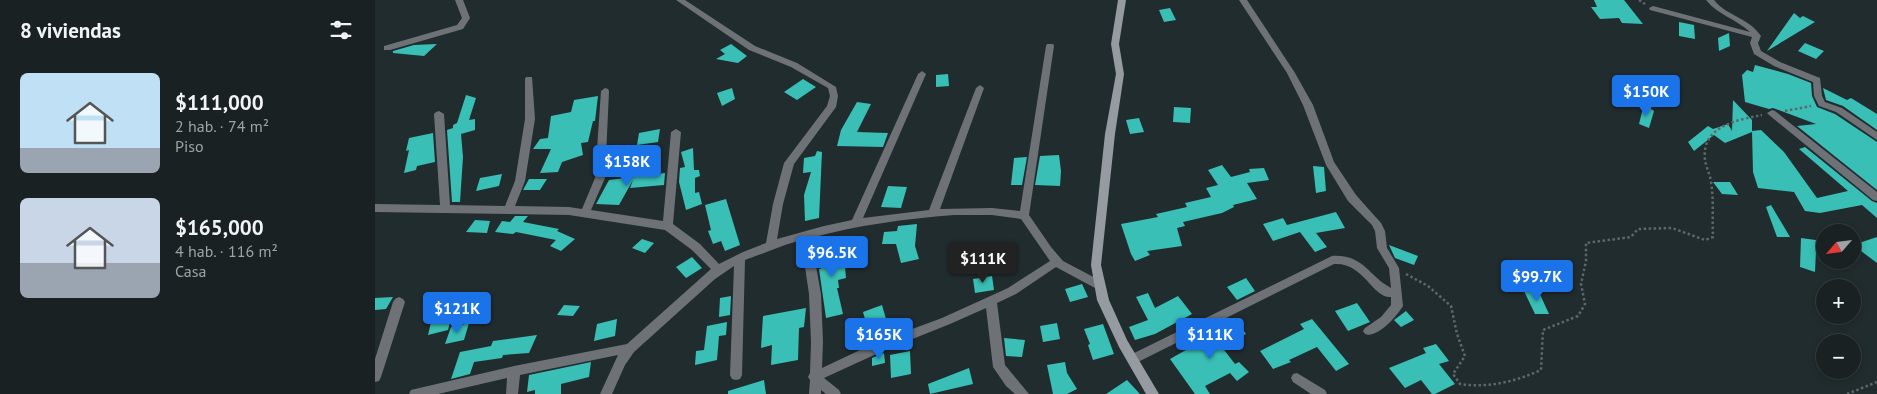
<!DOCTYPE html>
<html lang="es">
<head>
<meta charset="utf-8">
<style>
	:root { --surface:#192123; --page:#22292b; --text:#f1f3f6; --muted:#9fa3a6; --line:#373e41; --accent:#1a73e8 }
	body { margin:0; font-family:"PT Sans",sans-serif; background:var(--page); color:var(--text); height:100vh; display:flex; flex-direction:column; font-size:19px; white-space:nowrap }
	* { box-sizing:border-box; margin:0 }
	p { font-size:16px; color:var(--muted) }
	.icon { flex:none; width:28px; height:28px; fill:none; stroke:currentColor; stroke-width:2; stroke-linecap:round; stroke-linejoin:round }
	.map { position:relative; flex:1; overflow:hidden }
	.sheet { display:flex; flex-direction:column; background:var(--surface); width:375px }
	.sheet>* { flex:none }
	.needle { width:32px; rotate:242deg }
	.controls { position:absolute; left:1441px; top:224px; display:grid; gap:10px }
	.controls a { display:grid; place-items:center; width:45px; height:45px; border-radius:50%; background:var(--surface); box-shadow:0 2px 8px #0003,0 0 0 1px var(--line); font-size:25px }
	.price { position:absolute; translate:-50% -42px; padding:0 11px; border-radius:5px; background:var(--accent); color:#fff; font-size:16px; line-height:32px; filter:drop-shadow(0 1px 2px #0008) }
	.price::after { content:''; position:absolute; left:50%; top:30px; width:15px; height:11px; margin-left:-8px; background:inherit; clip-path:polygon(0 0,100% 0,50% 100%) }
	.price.current { background:#222; color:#fff }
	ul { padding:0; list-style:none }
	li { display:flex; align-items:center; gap:15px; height:125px; padding:0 20px }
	li span { display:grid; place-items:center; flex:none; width:140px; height:100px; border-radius:8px; color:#555 }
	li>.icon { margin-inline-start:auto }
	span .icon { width:60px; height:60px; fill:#fffc; stroke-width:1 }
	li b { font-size:21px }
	h2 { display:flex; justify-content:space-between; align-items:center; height:60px; padding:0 20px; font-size:21px }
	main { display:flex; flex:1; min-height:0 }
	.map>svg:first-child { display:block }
	.building { fill:#39bfb5 }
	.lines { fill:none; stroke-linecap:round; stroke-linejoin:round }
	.path { stroke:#5e676a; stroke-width:2.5; stroke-dasharray:2.5 2.5; stroke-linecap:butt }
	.street { fill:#6e7276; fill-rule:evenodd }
	.secondary { fill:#959ba1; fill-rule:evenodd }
</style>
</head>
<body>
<main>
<section class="sheet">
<h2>8 viviendas<svg class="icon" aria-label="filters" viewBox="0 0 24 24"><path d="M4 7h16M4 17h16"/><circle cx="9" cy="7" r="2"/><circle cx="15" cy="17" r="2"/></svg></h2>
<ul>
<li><span style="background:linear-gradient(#bfe0f5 75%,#9aa5b1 0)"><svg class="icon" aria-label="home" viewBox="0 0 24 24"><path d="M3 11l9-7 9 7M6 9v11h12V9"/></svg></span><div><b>$111,000</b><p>2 hab. · 74 m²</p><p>Piso</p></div></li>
<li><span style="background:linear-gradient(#c9d6e8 65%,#9aa5b1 0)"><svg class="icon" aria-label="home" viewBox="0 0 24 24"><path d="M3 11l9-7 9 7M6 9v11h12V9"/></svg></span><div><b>$165,000</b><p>4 hab. · 116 m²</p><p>Casa</p></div></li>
</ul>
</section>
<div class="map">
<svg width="1502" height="394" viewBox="0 0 1502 394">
	<rect width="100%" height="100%" fill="#212c2f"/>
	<path class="building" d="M1219,0H1249L1268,24L1247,23L1244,18L1225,19L1216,7H1222Z
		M795,8L801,20L789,22L784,10Z
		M1419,13L1425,18L1428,16L1440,22L1392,51Z
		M1304,22L1319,25L1320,39L1304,36Z
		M1354,33L1355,46L1344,51L1343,38Z
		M1430,43L1449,51L1441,59L1423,51Z
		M62,44L49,56L18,53V51L39,45Z
		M356,44L372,56L363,63L341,59L350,54L345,50Z
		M1380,65L1413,74L1436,83L1437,96L1442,107L1460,114L1502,142V190L1422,126L1441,124L1398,108L1394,109L1370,102L1367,75L1372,70L1378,72Z
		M573,74L574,86L561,87V75Z
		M428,79L441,87L422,100L409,92Z
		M357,88L360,99L347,106L342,93Z
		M1448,88L1472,100L1476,98L1502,114V130L1468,106L1451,100Z
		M91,95L101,98L94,120L100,119V130L86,134L88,157L85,202H77L72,130L78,128V125L82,123Z
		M223,96L220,121H218L213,142L206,143L208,155L187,162L183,172L165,173L176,149H158L165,139L173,138L176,116L196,112L199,100Z
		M1358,100L1377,120V132L1350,143L1339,135L1319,151L1313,142L1333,126L1338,129L1353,124L1357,131Z
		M482,102L496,104L482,132L513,133L508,147L462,146L466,130Z
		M1269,104L1279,111L1274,128L1264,124Z
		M799,107L816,108L815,123L798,122Z
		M764,118L769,132L755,134L751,120Z
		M285,129L283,142L262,145L264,133Z
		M1386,130L1409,152L1442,198L1473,191L1424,149L1430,147L1497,201L1502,203V218L1487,205L1445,213L1430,211L1419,192L1383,188L1378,172L1377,131Z
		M58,133L60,162L42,166L41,170L29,173L34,150L31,151L34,138Z
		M318,148L319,170H324L325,176L320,178V193L324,192L327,204L311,210L304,182L305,168L310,167L306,152Z
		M442,151L447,152L444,218L430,221L429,195L436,172L428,173L429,158L440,156Z
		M684,155L686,171L685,186L660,185L665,156Z
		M652,157L647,185H636L639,158Z
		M847,165L856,177L875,172L874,169L889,168L894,180L872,183L882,199L858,205L859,207L847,213L808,222L810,226L802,228L807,246L772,251L775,255L760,261L756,254L746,224L783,217L781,214L812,207L810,203L836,197L831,188L843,185L833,170Z
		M938,166L949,167L951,191L941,193Z
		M290,173L289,185L255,188L258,180L244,205L221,204L234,180Z
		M127,174L124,186L101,191L105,178Z
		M154,179H172L165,190H148Z
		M1338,182H1355L1363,195L1347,194Z
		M513,186L532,187L526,208L506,207Z
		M351,199L365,245L350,251L346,241L338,244L333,231L336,230L330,205Z
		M1396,205L1415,237H1402L1391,207Z
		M961,212L970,228L941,233L952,247L940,252L925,232L898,241L888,224L908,218L912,225Z
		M140,216H153L148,222L184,229L182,231L200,239L186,251L175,246L181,240L141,232L138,234L120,232L127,221L135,222Z
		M100,220L115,221L112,233L91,232Z
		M542,224L540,246L544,259L526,263L521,244H507L509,232L522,231L523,226Z
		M1502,237V263L1478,245Z
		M1426,238L1448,241L1450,244V252L1441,251L1440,272L1425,267Z
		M267,239L279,243L270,253L257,248Z
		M468,243L471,278L463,280L464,288H462L468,314L451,318L444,269H446L445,248Z
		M1014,245L1043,256L1039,265L1020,258Z
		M317,257L327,268L311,278L301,267Z
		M617,276L619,290L600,293L598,279Z
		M871,278L880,291L862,300L852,287Z
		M707,284L713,297L695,302L690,289Z
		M1163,290L1174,314H1160L1149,291Z
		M773,293L780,308L803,296L817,314L780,334L760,340L754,327L773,320L761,297Z
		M356,296L355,315L344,317L345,298Z
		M18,297L11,309L0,310V298Z
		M82,297L73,330L53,335L61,301Z
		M982,303L995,322L973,331L960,311Z
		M189,305L205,306L198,316L182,315Z
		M507,305L511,319L492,326L488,312Z
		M431,308L429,327L424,328L423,360L396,365L397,345L386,348L388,316Z
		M1031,311L1039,320L1026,327L1019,320Z
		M242,319L240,336L219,341L222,324Z
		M937,319L974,364L961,371L942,347L914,360L916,362L898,369L885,351L929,329L925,324Z
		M862,321L871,334L846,346L860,364L864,362L874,372L862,381L855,373L830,386L835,394H820L795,359Z
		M352,322L351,335L344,336L342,360L320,365L321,351L329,350L332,326Z
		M94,323L89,340L70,344L76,327Z
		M682,323L685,339L668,342L665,326Z
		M728,324L739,354L718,360L713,345L715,344L709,329Z
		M162,335L154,353L128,355L127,358L99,362L95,374L76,379L85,352L116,346L118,341Z
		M629,338L650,340L647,357L631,356Z
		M1061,344L1074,361L1064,364L1080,384L1060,394H1057L1046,380L1030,388L1014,368L1051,353L1048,348Z
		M535,351L536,374L516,378L515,355Z
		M509,353L510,363L497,366V358Z
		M216,362L214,377L186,384V394H160V390L152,392L154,375Z
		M690,362L692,373L702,389L692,394H678L672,365Z
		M594,368L598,384L555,394L553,384Z
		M389,380L391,394H353V391Z
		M752,380L765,394H731Z"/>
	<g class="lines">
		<path class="path" d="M1264,0L1270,4
			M1410,111L1436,106
			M1031,274L1053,286L1076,306L1082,334L1090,356L1078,374L1085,384C1114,388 1139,382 1166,370L1168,330L1203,316L1210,304L1206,284L1211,261V243L1256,237L1263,229L1297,228L1330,240L1338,237C1337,219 1339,200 1336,182C1335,174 1331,167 1330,160C1326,126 1362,120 1387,115
			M1472,394L1502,382"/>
		<path class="street" d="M80,0H88L95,18L88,29L15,50H9V46L82,25L87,18Z
			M301,0H310L380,46L422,63L461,87L463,96L461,107L419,164L408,204L402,239L449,226L477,220L543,74L547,71L551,74L488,218L554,210L601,88L605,85L609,88L565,209L617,208L645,211L671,46L672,44H678L679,46L654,215L676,247L688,261L728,282L729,285L728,288L724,289L720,288L681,267L641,294L622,303L630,365L654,394H640L631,386L618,367L611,308L575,324L510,350L449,378L464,390L466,394H451L446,390V394H434L435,380L433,377L435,373L436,342L434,294L426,240L410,245L370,260L367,375L365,379L361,380L357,379L355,375L359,266L340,279L259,352L250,365L237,394H225L243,355L145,375L143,394H131L132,378L63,394H34L36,390L40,389L139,366L252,344L336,269L317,250L290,230L194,215L0,212V204L65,205L59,114L61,112L64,111L69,114L75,205L130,206L140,181L150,119V79L151,77H157L160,119L150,181L140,206L194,207L207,209L220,178L226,91L230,88L233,89L234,91L230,178L216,210L288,221L296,132L301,129L306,132L298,224L325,244L344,264L368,252L391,243L398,204L409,163L452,106L455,96L453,88L416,67L374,50ZM579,215H617L646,219L675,261L633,288L567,318L502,342L447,368L448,342L446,294L436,238C482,225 530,219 579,215Z
			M864,0H872L920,73L938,105L959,162L981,195L1006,223L1010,231L1012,248L1024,268L1028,306C1022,316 1002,339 990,334L988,331L990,328L1006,317L1016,305V297C997,298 989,262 959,264L759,364L755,363L753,359L755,355L957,256C989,254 993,276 1016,288L1014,268L1002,248L1000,231L997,225L973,201L951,165L928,105L912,73Z
			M1331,0H1339C1353,17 1373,17 1386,36L1383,43L1386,51L1405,62L1445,78L1447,96L1450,102L1467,108L1502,132V140L1461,112L1444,106L1439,96L1438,82L1399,66L1379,54L1375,43L1377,37L1275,10L1274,8L1278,6L1375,32C1361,19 1343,15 1331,0Z
			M1397,110L1400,111L1502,192V201L1498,200L1394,115L1392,113Z
			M24,297L28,299L30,302L6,377L4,381L0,382V359L18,302L20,299Z
			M922,373L950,390L952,394H936L918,382L916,378L918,374Z"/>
		<path class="secondary" d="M743,0H751L744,44L749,74L740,134L726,265L734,300L752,340L784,394H771L744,347L722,300L716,265L730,134L741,74L736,44Z"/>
	</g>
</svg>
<div class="controls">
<a><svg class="needle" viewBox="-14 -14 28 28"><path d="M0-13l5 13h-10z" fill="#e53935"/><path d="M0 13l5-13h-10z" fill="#9fa3a6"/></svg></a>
<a>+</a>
<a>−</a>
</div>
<b class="price" style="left:1271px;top:117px">$150K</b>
<b class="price" style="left:252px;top:187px">$158K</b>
<b class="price" style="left:457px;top:278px">$96.5K</b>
<b class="price current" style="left:608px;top:284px">$111K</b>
<b class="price" style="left:1162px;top:302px">$99.7K</b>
<b class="price" style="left:82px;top:334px">$121K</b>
<b class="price" style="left:504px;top:360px">$165K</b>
<b class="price" style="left:835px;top:360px">$111K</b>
</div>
</main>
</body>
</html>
